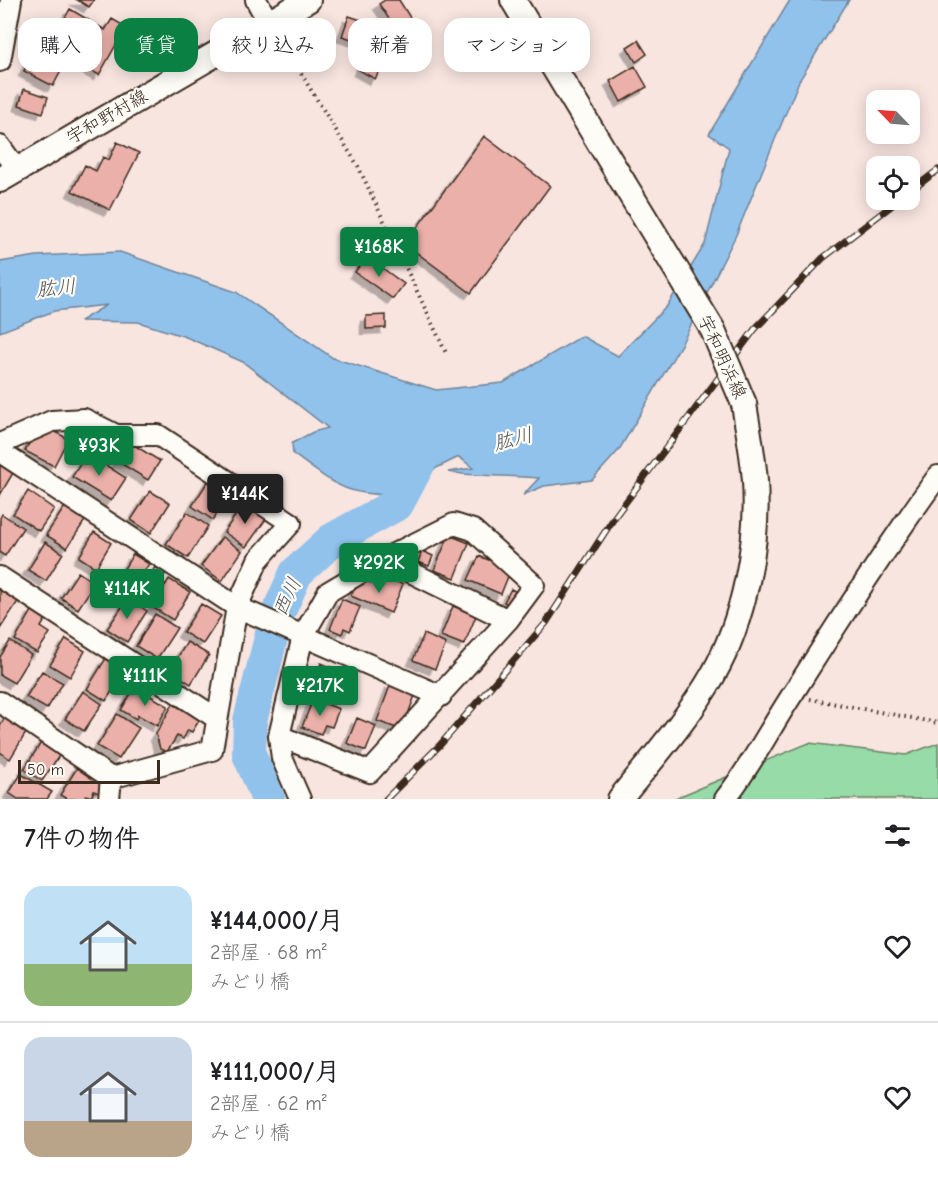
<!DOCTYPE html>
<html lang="ja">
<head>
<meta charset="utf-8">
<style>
	:root { --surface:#fff; --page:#f2f2f2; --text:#202124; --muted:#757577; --line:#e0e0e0; --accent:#0b8043 }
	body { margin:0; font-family:"Comic Neue","Klee One",sans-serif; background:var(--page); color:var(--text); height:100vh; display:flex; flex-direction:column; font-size:22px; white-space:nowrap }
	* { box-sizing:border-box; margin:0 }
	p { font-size:20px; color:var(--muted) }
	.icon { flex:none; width:33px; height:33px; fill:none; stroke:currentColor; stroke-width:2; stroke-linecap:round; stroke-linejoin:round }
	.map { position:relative; height:799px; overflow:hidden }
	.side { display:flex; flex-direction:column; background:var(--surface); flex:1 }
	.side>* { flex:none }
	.top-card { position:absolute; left:18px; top:18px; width:600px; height:54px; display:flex; gap:12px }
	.needle { width:39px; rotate:295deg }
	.controls { position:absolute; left:866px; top:90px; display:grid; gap:12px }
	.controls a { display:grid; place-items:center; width:54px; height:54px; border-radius:12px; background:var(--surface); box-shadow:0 3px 15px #0003; font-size:30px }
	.scale { position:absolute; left:18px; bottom:15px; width:142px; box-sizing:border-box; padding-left:6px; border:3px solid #3b2a1e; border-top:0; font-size:16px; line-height:21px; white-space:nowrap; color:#3b2a1e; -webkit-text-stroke:4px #fdfcf7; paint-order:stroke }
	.price { position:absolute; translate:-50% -51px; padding:0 14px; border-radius:6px; background:var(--accent); color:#fff; font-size:20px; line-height:39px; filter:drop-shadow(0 2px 3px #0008) }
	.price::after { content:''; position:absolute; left:50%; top:36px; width:18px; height:14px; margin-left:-9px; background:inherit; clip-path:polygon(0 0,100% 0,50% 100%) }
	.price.on { background:#222; color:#fff }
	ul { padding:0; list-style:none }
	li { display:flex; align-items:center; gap:18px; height:150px; padding:0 24px }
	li+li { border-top:2px solid var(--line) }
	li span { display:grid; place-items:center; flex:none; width:168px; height:120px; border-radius:18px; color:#555 }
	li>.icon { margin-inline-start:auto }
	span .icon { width:72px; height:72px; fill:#fffc; stroke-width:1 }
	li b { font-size:26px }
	h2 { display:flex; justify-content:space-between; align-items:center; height:72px; padding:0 24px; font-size:26px }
	.chip { padding:0 21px; border-radius:18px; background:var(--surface); box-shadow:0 3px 15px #0003; font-size:21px; line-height:54px }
	.chip.on { background:var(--accent); color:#fff }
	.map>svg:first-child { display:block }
	.green { fill:#96dba8; stroke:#688263; stroke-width:1.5 }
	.water { fill:#91c2ec; stroke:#6f859a; stroke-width:1.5 }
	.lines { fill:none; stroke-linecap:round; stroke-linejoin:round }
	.river { stroke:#91c2ec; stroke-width:34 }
	.building { fill:#ebb0a9; stroke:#3b2a1e; stroke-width:1.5; filter:url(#shadow) }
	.minor-casing { stroke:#3b2a1e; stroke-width:24 }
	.major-casing { stroke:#3b2a1e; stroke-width:28 }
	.path { stroke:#3b2a1e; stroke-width:4; stroke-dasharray:1.5 4.5; stroke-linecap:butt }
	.minor { stroke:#fdfcf7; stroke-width:20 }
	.major { stroke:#fdfcf7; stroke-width:24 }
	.rail-casing { stroke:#3b2a1e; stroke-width:7 }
	.rail { stroke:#fdfcf7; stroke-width:4.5; stroke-dasharray:14; stroke-linecap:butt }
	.major-bridge-casing { stroke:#3b2a1e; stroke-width:28; stroke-linecap:butt }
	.major-bridge { stroke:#fdfcf7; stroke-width:24 }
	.labels { text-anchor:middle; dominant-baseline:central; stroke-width:4.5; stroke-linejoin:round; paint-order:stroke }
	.street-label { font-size:18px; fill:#3b2a1e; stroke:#fdfcf7 }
	.water-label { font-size:20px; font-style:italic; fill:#55585c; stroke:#fdfcf7 }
</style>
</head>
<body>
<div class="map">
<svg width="938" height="799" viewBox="0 0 938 799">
	<defs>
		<filter id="shadow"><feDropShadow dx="-5.5" dy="5.5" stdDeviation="0" flood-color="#0004"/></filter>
	</defs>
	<rect width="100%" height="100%" fill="#f8e5e0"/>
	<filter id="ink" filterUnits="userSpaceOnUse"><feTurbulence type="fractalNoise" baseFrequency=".0167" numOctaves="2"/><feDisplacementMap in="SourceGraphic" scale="12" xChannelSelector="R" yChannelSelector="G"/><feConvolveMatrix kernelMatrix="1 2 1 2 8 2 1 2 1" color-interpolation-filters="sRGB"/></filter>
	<g filter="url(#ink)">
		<path class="green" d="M809,743L906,755L938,743V799H673Z"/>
		<path class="water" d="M790,0H849L799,81L736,235L682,343L619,450L592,480L544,486L523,495L539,478C509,475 478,477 448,472L473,468L459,457L422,475L409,494C350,498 339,488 293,454L292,443L313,432L328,428L243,362L186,337L138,322L80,321L107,305L54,311L0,332V262L37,256L120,252L236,292L333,358L436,390L503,383L582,336L618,356L667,306L705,244L729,148L709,134Z"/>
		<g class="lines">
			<path class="river" d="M268,799L249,754L250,721L276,618L296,573L332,540L397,504L424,453"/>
		</g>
		<path class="building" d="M77,0H94L89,7Z
			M385,0H399L416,27L401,37L379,4Z
			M70,9L105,30L112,19L126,27L99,75L49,46Z
			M349,16L364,21L358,41L342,36Z
			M638,40L647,54L636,62L627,47Z
			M405,45L410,56L397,62L392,50Z
			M33,54L62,69L53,86L24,71Z
			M367,54L384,64L375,79L359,70Z
			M635,66L647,87L621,102L610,81Z
			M24,89L48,97L43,113L19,105Z
			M484,136L550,186L471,293L405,244Z
			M117,142L139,153L110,210L72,191L85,165L96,171L103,157L109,160Z
			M366,256L404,284L393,299L355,272Z
			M386,315V328L366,329V316Z
			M49,428L68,439L54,466L25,451L35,433L43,438Z
			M129,442L160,461L148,480L117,461Z
			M87,453L126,478L111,501L72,477Z
			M0,465L13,473L0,495Z
			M210,478L231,492L213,520L192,506Z
			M28,491L54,509L39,531L13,514Z
			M150,491L170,503L151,533L131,520Z
			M244,503L266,519L246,547L224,532Z
			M66,505L86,519L67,548L46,535Z
			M187,512L208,526L188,558L166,544Z
			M2,514L23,528L5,556L0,553V518Z
			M94,532L111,543L96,568L79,557Z
			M449,535L469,543L455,578L434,570Z
			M222,537L242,551L222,581L201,566Z
			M45,542L63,553L46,581L28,570Z
			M422,551L433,556L429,566L418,562Z
			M133,554L149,564L130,592L115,583Z
			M479,556L511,569L501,594L468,580Z
			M155,567L166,572L158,587L147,582Z
			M78,572L95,583L78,609L61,598Z
			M385,578L403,584L391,613L351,596L355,586L364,580L382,587Z
			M169,579L190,592L173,620L152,607Z
			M0,587L19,600L0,629Z
			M511,589L520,594L514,607L504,602Z
			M128,598L147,611L127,642L107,629Z
			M342,599L360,607L350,631L344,628L342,634L330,629Z
			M201,604L221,616L203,644L183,632Z
			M453,606L476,616L464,645L441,636Z
			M33,609L47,617L41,627L50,633L37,653L15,640Z
			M155,614L177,628L157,659L136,646Z
			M424,634L446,644L435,669L413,660Z
			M66,639L85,651L70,677L50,665Z
			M10,641L31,655L14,683L0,675V657Z
			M187,642L209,655L191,684L170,670Z
			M106,658L125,670L106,701L87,689Z
			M321,663L345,673L335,699L311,690Z
			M42,671L63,683L47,709L26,697Z
			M391,683L416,693L402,730L377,721Z
			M135,687L168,706L157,726L138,715L136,719L121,710Z
			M83,691L102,704L84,731L65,719Z
			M313,699L339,709L332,727L325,725L321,734L302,727Z
			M173,704L200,719L192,732L188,730L183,739L177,736L167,752L160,749L156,734Z
			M7,714L29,728L10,759L0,752V726Z
			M117,714L139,728L119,759L97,746Z
			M357,718L376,726L366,751L347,743Z
			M44,738L63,750L42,781L24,769Z
			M80,763L104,783L98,793L94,791L91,797L86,795L84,799H67L60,795Z
			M21,774L52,792L47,799H18L9,793Z"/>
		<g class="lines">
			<g class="minor-casing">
				<path id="minor" d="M256,0L269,23
					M0,61L11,0
					M0,146L17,170
					M0,444L52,421L84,419L116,435H158L291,523L258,560L237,607L212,750L111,778L109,799
					M0,452L237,607L441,696
					M384,559L508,620
					M0,577L216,718
					M0,702L111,778
					M279,736L370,772L508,620L534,585L473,530L454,524L384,559L328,592L303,636L279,736L282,758L300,799
					M725,799C752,765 770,728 794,692C840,619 887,546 938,476"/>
			</g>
			<g class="major-casing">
				<path id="major" d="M513,0L623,182
					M0,180L308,0
					M620,799C652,759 687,720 713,675C744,620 759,544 755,481C753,455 748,430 744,404"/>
			</g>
			<path class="path" d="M279,38L358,166L447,355
				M810,699L938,723"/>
			<use href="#minor" class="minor"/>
			<use href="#major" class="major"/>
			<g class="rail-casing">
				<path id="rail" d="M909,192L938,170
					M386,799L440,745L546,623L616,515L755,329L823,258L899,200"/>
			</g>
			<use href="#rail" class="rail"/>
			<g class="major-bridge-casing">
				<path id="major-bridge" d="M623,182L713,330L744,404"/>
			</g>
			<use href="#major-bridge" class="major-bridge"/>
		</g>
	</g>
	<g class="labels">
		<g class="street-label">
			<text transform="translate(107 117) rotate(-30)">宇和野村線</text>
			<text transform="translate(722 357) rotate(65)">宇和明浜線</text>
		</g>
		<g class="water-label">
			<text transform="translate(56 288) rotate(-6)">肱川</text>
			<text transform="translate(513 439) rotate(-14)">肱川</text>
			<text transform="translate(287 597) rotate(-65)">西川</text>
		</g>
	</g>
</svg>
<div class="controls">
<a><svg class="needle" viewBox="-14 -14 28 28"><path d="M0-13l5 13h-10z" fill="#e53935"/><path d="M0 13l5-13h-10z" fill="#757577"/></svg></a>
<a><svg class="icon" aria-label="locate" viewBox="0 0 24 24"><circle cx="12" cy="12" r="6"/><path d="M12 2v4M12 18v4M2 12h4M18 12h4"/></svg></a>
</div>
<div class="scale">50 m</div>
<b class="price" style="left:379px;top:278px">¥168K</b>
<b class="price" style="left:99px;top:477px">¥93K</b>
<b class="price on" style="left:245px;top:525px">¥144K</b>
<b class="price" style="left:379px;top:594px">¥292K</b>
<b class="price" style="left:127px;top:620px">¥114K</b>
<b class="price" style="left:145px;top:707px">¥111K</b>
<b class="price" style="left:320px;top:717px">¥217K</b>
<div class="top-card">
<a class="chip">購入</a>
<a class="chip on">賃貸</a>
<a class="chip">絞り込み</a>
<a class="chip">新着</a>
<a class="chip">マンション</a>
</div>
</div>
<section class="side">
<h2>7件の物件<svg class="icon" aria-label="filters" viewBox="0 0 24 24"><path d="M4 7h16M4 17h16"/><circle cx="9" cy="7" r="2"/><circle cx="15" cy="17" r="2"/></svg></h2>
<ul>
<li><span style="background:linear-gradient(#bfe0f5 65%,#8fb573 0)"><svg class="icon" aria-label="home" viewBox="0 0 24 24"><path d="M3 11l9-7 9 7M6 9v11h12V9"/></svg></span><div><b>¥144,000/月</b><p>2部屋 · 68 m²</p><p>みどり橋</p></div><svg class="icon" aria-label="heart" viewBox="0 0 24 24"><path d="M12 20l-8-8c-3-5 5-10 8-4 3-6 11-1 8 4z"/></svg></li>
<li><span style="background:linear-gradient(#c9d6e8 70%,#b9a48a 0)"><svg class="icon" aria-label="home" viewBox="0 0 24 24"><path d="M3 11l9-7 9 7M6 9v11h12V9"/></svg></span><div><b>¥111,000/月</b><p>2部屋 · 62 m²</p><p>みどり橋</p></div><svg class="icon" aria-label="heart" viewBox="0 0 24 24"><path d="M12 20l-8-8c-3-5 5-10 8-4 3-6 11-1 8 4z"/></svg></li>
</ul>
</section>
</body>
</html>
